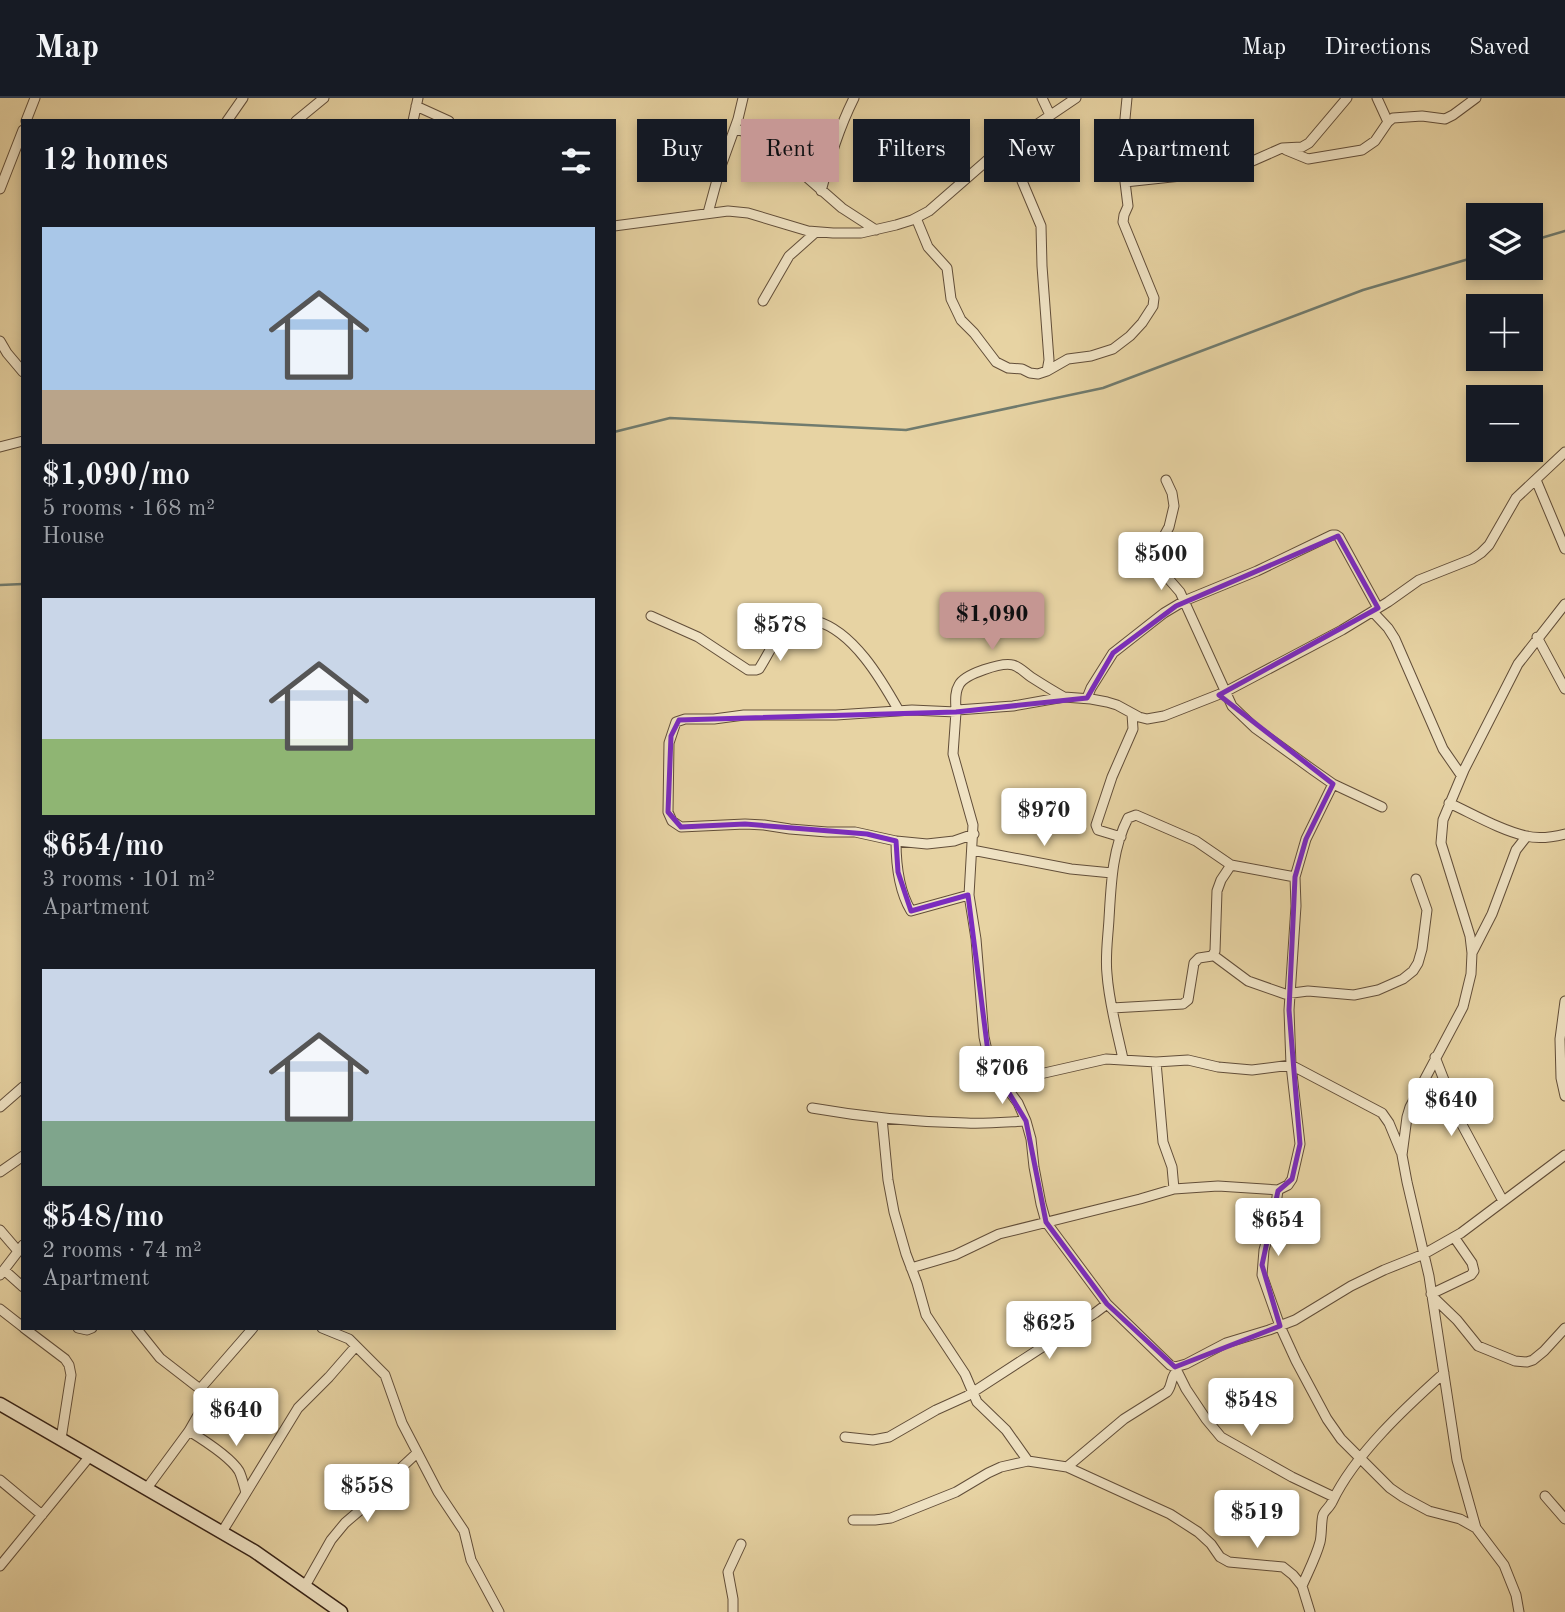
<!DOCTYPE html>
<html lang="en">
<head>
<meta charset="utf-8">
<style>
	:root { --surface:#171b24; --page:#20242c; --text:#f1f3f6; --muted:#9ea1a6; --line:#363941; --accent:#c59692 }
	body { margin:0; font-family:"Old Standard TT",serif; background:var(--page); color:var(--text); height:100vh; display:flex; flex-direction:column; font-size:26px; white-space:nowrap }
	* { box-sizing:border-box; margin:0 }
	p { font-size:23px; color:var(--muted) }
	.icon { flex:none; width:38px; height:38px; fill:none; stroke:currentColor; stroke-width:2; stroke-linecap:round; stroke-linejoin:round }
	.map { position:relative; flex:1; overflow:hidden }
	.drawer { position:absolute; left:21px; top:21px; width:595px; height:1211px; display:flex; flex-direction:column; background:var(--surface); border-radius:0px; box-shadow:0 4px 10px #0003 }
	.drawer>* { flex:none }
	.banner { position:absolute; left:637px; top:21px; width:665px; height:63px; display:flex; gap:14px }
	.tools { position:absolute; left:1466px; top:105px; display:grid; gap:14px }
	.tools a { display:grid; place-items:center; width:77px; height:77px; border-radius:0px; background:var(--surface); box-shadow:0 4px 10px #0003; font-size:35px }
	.price { position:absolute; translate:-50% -60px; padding:0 16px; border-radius:7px; background:#fff; color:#222; font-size:23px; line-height:46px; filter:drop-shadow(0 2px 4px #0008) }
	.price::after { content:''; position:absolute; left:50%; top:42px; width:21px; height:16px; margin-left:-10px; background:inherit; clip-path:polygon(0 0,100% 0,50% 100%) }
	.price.selected { background:var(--accent); color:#111 }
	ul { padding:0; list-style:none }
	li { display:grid; align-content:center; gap:14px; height:371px; padding:0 21px }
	li span { display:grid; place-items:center; height:217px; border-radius:0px; color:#555 }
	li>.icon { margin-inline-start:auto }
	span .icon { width:126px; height:126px; fill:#fffc; stroke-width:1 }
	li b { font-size:30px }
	h2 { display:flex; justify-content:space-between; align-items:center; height:84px; padding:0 21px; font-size:30px }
	.chip { padding:0 24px; border-radius:0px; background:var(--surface); box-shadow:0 4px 10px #0003; font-size:24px; line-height:63px }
	.chip.selected { background:var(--accent); color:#111 }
	header { display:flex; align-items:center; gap:42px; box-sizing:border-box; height:98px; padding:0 35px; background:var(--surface); border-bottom:2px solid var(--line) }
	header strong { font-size:33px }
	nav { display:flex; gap:38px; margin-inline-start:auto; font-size:24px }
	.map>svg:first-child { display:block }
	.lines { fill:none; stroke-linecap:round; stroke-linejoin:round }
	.stream { stroke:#707b6e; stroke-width:2.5 }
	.street-casing { stroke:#624e39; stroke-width:11 }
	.secondary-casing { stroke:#362216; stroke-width:15 }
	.street { stroke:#efe2c3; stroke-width:9 }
	.secondary { stroke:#efe2c3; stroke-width:12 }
	.marked { fill:none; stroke:#7b2cbf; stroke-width:5; stroke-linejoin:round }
</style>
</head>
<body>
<header>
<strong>Map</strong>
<nav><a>Map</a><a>Directions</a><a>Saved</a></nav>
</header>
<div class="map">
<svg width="1565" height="1514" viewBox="0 0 1565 1514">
	<rect width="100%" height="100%" fill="#e7d3a3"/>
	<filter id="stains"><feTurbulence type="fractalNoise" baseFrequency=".00286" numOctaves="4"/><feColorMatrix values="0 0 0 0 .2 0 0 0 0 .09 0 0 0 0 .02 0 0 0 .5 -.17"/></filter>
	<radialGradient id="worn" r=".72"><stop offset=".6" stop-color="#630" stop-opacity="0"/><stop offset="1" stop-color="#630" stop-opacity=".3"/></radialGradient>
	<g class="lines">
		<path class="stream" d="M1531,143L1565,133
			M614,334L670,320L906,332L1103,290L1363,192L1479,158
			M0,487L23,486"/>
		<g class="street-casing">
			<path id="street" d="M1042,0L1050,17
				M1377,0L1388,24
				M416,8L449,23
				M26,23L35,0
				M227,23L243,0
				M296,23L324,0
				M413,23L418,0
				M735,31L756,37L770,47L842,110L876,132
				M1022,36V83L1041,128L1042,168L1049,262L1047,273
				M1286,52L1308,61L1362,52L1375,43L1388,24L1393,20L1422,18L1445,21L1453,17L1476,0
				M1125,84L1209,75L1238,77L1248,65L1282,50L1302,49L1309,45L1347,0
				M0,91L23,32
				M821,93C830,60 839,30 854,0
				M708,115L720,71L738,21L743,0
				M916,120L928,149L947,170L951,201L961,222L974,235L996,264L1008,270L1022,271L1030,275L1038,276L1047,273L1068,261L1091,258L1113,251L1130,238L1142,225L1153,208L1154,200L1123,124L1124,117L1128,108L1125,84L1126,65L1123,41L1127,0
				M614,128L728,113L748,115L808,133L833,135H861L896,127L912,122L929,113L999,52L1076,0
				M763,203L789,158L816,134
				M0,243L7,255L23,274
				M0,349L23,343
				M1565,354L1516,400L1489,447L1481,455L1472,461L1419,482L1388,504L1342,532L1225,594L1164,618L1147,621L1139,619L1117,607L1107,604L1091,601L1064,599L1013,608L957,612L956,614L953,656L973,727L969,797L976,841L984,939L989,962L998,978L1018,1005L1026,1023L1031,1041L1034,1069L1041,1106L1046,1124L1107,1206L1170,1267L1175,1269L1186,1266L1226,1245L1269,1232L1295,1222L1351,1188L1384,1172L1424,1156L1461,1135L1565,1057
				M1166,382L1172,395L1174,408L1169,429L1157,451L1155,456L1157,463L1166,478L1180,494L1232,608L1255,630L1313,672L1333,686L1382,709
				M1536,382L1565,451
				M1373,514L1388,530L1395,541L1443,651L1461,677
				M651,518L698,539L748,572H756L759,571C770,554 777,534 795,523C802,519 808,521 816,523C853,533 881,581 899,613
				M1537,539L1565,591
				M1087,600L1091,590L1113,555L1164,515L1184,503L1257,473L1332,437H1336L1339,439L1378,510
				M1449,705C1473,716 1500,732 1526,738C1538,741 1553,739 1565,736
				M974,736L954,743L927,746L896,743L855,734H827L790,731L764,727L745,726L681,729L672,723L668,714L669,645L676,624L685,621H714L744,617H836L912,612L956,614C956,605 954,595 959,587C964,576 1002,564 1013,567C1020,569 1025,575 1031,579C1042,586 1053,593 1064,599
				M1121,739L1098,732L1096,727L1112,679L1133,631L1132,616
				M896,743C896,767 899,793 911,813L969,797
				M972,752L1071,771L1112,775
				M1472,855L1492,816L1516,752L1527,738
				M1213,857L1248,883L1285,896L1308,893L1354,897L1378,892L1403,881L1413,873L1418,865L1422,851L1427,812L1416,781
				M1565,903L1560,941L1561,980L1565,998
				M1112,910L1183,906L1188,902L1194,865L1199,860L1212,858L1215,853L1217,793L1221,782L1231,767
				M1435,959L1460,1023L1503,1103
				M1123,961C1117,933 1109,905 1107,876C1105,858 1108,839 1109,821C1111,788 1112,751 1128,720L1136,717L1196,743L1231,767L1295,779
				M1156,964L1163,1044L1172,1069L1174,1091
				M998,978L1020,979L1040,976L1106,961L1156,964L1188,962L1218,969L1252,972L1291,967L1382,1015L1389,1025L1401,1054
				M0,1009L23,989
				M812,1010C863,1019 914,1024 966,1025C986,1026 1006,1024 1026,1023
				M882,1020L888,1082L894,1114L906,1156L917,1185L926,1217L965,1276L977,1304L1006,1332L1028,1363L1067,1369L1170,1416L1198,1434L1211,1446L1220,1459L1229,1464L1283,1469L1293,1477L1302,1488L1310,1514
				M0,1074L23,1058
				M1278,1092L1275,1113L1264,1152L1262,1177L1280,1228L1296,1263L1327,1321L1341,1341L1390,1390L1403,1399L1429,1413L1460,1421L1476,1430
				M0,1132L18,1153
				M911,1170L955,1157L999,1136L1140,1101L1174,1091L1218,1088L1278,1092L1288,1087L1292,1081L1300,1046L1291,967L1289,912L1296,808L1295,779L1306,741L1333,686
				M4,1172L23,1189
				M0,1177L23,1147
				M1431,1196L1471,1177L1474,1173L1472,1165L1454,1139
				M1432,1198L1457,1222L1478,1248L1515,1263L1527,1264L1533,1262L1544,1253L1565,1230
				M0,1211L23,1229
				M24,1230L65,1261L69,1267L71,1277L61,1341
				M78,1230L87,1232L92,1230
				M136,1230L160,1260L200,1291L203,1302L201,1312L189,1333L147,1390
				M322,1230L349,1241L385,1277L402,1325L438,1394L464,1433L471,1462L499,1514
				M1175,1269L1186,1291L1206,1321L1221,1339L1292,1379L1334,1399
				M200,1291L253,1230
				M189,1333C202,1341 231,1360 239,1373C242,1379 244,1388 246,1395
				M845,1339L873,1342L889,1339L936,1312L967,1298L1095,1215L1107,1206
				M1067,1369L1124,1321L1167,1294C1173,1287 1170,1279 1177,1273
				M0,1382L42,1417
				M1545,1398L1565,1421
				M853,1422H875L891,1420L956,1394L988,1375L1001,1369L1028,1363
				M222,1434L298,1310L329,1279L356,1248
				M0,1468L90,1358
				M305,1488L331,1442L345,1425L359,1413L374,1395L417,1355
				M1302,1488C1308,1474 1316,1459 1320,1444C1322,1436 1321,1423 1323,1417C1324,1413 1330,1409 1332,1404C1355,1356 1405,1310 1444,1275
				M733,1514V1501L728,1474L741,1446
				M1519,1514L1516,1497L1504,1467L1476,1430L1457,1362L1429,1178L1407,1084L1402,1057L1407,1019L1410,1009L1463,909L1471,876L1472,855L1470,838L1441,745L1443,722L1464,672L1518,566L1565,506"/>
		</g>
		<g class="secondary-casing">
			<path id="secondary" d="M0,1306L254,1453L341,1514"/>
		</g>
		<use href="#street" class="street"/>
		<use href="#secondary" class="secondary"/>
	</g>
	<path class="marked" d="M1338,438L1378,510L1219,597L1333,686L1306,741L1295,779L1289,912L1300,1046L1292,1081L1278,1093L1262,1167L1280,1228L1175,1269L1107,1206L1046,1124L1026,1023L989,962L968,797L911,813L898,774L896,743L867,736L745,726L681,729L668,714L671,638L679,622L956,614L1087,600L1113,555L1176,508Z"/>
	<rect width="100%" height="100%" filter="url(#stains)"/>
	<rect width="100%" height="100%" fill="url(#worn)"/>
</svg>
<div class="tools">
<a><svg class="icon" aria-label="layers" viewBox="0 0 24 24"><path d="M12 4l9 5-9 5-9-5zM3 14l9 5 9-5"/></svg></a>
<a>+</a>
<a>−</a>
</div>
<b class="price" style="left:1161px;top:494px">$500</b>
<b class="price selected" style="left:992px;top:554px">$1,090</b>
<b class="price" style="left:780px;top:565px">$578</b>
<b class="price" style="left:1044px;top:750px">$970</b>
<b class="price" style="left:1002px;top:1008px">$706</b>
<b class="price" style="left:1451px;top:1040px">$640</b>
<b class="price" style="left:1278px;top:1160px">$654</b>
<b class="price" style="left:1049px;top:1263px">$625</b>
<b class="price" style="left:1251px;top:1340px">$548</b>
<b class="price" style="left:236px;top:1350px">$640</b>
<b class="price" style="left:367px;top:1426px">$558</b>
<b class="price" style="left:1257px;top:1452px">$519</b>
<div class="banner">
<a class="chip">Buy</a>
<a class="chip selected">Rent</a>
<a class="chip">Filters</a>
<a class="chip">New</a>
<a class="chip">Apartment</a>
</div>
<section class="drawer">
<h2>12 homes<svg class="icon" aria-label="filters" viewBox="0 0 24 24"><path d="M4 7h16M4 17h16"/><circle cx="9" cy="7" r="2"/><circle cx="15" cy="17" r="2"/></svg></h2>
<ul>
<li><span style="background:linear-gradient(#a9c7e8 75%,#b9a48a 0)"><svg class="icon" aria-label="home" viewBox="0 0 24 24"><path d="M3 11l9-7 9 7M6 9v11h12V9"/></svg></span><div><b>$1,090/mo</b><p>5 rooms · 168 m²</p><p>House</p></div></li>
<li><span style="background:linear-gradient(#c9d6e8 65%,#8fb573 0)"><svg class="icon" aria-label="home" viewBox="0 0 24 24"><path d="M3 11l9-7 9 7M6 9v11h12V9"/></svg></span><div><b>$654/mo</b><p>3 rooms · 101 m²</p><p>Apartment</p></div></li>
<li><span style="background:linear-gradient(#c9d6e8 70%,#7fa58c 0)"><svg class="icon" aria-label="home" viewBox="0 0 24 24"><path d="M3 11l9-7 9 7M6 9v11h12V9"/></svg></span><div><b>$548/mo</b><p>2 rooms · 74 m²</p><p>Apartment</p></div></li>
</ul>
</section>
</div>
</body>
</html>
